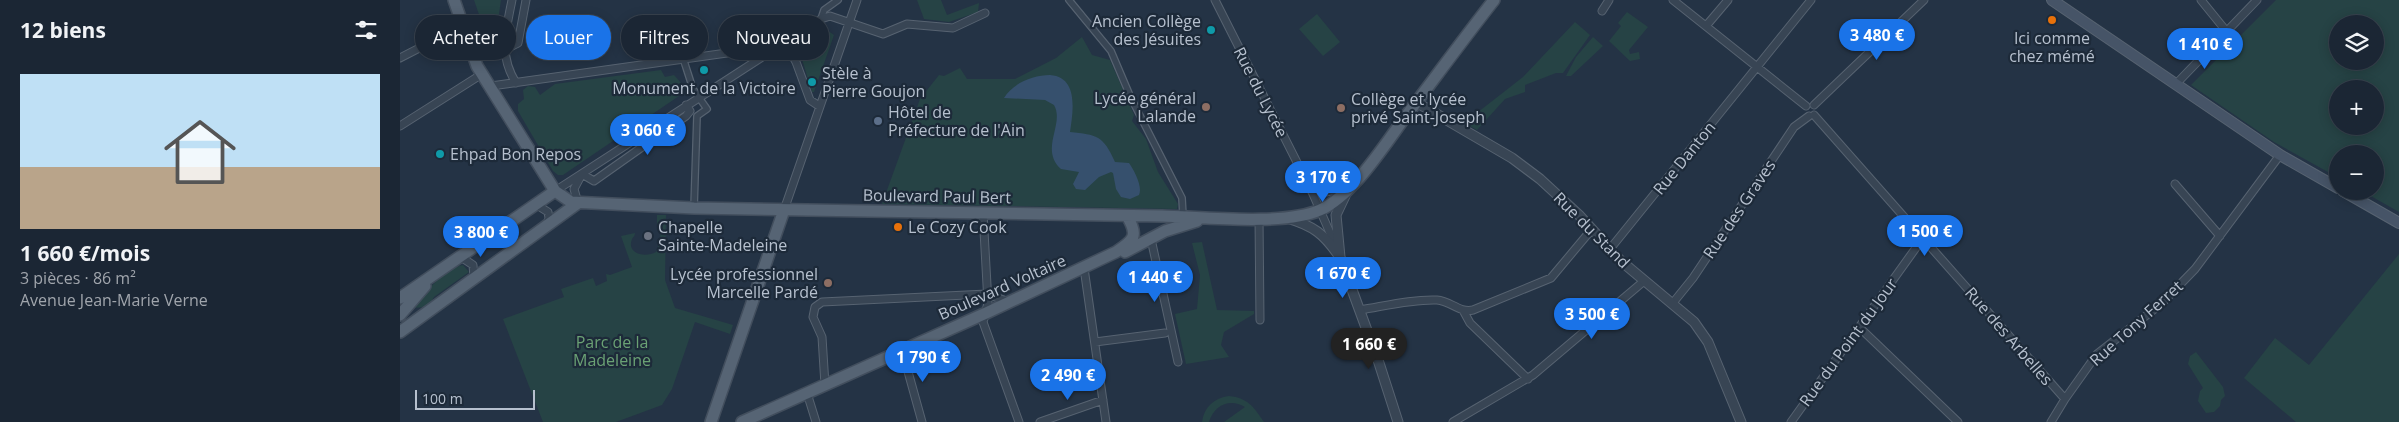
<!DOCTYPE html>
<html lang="fr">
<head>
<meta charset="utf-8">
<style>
	:root { --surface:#1b2634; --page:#242e3c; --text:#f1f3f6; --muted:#a0a5ac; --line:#39434f; --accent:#1a73e8 }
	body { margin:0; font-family:"Open Sans",sans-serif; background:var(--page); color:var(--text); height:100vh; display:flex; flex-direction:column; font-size:19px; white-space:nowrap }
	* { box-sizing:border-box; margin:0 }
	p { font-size:16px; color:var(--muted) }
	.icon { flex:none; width:28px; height:28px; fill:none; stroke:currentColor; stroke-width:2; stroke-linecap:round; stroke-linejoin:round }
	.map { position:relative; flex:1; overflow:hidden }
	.details { display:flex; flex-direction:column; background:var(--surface); width:400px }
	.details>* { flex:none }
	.top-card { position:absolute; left:15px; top:15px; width:475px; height:45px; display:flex; gap:10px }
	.controls { position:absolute; left:1929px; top:15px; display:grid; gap:10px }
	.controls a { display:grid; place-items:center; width:55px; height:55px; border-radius:50%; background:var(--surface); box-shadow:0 2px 12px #0003,0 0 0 1px var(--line); font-size:25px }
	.scale { position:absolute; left:15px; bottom:12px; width:120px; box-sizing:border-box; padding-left:5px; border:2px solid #b6c0ce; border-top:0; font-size:14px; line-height:18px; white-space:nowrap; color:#b6c0ce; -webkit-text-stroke:4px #1d2a39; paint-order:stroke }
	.price { position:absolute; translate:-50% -42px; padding:0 11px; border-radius:18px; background:var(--accent); color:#fff; font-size:16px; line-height:32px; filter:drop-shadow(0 1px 2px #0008) }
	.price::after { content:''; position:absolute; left:50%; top:30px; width:15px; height:11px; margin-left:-8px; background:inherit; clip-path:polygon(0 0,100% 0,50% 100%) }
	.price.selected { background:#222; color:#fff }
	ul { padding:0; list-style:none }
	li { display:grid; align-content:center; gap:10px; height:265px; padding:0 20px }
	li+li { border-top:1px solid var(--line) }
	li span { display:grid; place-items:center; height:155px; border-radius:0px; color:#555 }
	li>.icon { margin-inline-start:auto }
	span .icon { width:90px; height:90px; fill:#fffc; stroke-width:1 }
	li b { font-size:21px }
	h2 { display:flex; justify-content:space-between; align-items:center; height:60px; padding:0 20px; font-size:21px }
	.pill { padding:0 18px; border-radius:22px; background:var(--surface); box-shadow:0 2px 12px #0003,0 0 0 1px var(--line); font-size:18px; line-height:45px }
	.pill.selected { background:var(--accent); color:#fff }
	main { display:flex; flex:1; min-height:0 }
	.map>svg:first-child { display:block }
	.green { fill:#264345; fill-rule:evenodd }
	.water { fill:#36506d }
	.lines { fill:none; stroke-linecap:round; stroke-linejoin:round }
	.pedestrian-casing { stroke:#576371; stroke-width:8 }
	.minor-casing { stroke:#576371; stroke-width:9 }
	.tertiary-casing { stroke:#576371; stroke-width:11 }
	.secondary-casing { stroke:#576371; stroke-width:12 }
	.primary-casing { stroke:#424e5d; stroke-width:14 }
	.pedestrian { stroke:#384554; stroke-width:5.5 }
	.minor { stroke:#384554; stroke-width:7 }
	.tertiary { stroke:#384554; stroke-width:9 }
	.secondary { stroke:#465467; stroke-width:10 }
	.primary { stroke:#566474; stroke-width:11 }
	.food-dot { fill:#e8710a; stroke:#1d2a39; stroke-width:2 }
	.culture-dot { fill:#0f9aa8; stroke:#1d2a39; stroke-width:2 }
	.education-dot { fill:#8d6e63; stroke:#1d2a39; stroke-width:2 }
	.service-dot { fill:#5c6f8a; stroke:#1d2a39; stroke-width:2 }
	.worship-dot { fill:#6b7280; stroke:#1d2a39; stroke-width:2 }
	.labels { text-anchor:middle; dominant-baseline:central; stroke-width:4.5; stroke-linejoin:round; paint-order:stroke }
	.poi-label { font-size:16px; fill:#b6c0ce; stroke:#1d2a39; text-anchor:start }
	.street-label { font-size:16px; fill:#b6c0ce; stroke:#1d2a39 }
	.park-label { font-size:16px; fill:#6aa174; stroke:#1d2a39 }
</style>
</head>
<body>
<main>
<section class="details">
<h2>12 biens<svg class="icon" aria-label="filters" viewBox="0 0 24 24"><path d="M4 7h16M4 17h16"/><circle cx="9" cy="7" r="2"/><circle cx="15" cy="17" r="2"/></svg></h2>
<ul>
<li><span style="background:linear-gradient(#bfe0f5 60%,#b9a48a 0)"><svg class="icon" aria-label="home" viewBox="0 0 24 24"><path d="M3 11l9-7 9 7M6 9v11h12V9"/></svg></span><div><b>1 660 €/mois</b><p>3 pièces · 86 m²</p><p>Avenue Jean-Marie Verne</p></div></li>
</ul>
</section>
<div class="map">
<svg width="1999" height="422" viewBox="0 0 1999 422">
	<rect width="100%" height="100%" fill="#243345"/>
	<path class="green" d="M74,0H101L93,55Z
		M517,0H541L547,15L579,3L578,12L549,22L524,19Z
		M1876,0H1999V212L1962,191H1975V154H1938L1937,177L1874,142L1791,85ZM1938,24H1975V61H1938ZM1938,89H1975V126H1938Z
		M1227,12L1248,27L1229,50L1230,54L1239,52L1240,59L1230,61L1209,41L1221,26L1218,23Z
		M917,14L940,42L923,56L899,29Z
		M1175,22L1190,35L1163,73H1156L1125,85V92L1105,99L1077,130L1064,123L1123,77Z
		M424,28L434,35L414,92H412L398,46Z
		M682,37L692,55L710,60L734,115L732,121L746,139L758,172L778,204L777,209L482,204L520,99L539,75L544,76L560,68L567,79H615L656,58Z
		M1193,37L1203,46L1171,76H1166L1176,57Z
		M261,70L265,77L274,75L282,84L277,94L279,96L163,175H158L153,171L118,111V104L124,99L123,90L128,86L135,87L140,95L155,84Z
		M257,215H266L265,280L275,308L333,325L330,334L295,322L272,389L262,405L216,422H143L103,319L164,297L161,289L193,278L196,286L207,281L206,274L210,275L232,267L221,236L235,233C235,236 233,237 232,239C226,254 245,258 256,252L261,239L259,229H257Z
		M802,242L817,310L854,311V314L824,332L821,345L829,357L786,364L775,314L797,309L800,275L792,243Z
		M1999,254V422H1896L1844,378L1875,338L1909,365Z
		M63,265L69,272L34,297L28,307L11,308C22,296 45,268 63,265Z
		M1796,352L1823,387L1825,396L1821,400L1820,406L1814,412L1806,413L1798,401L1800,391L1803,388L1788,364L1790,356Z
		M829,396C848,398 854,407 864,422H824L845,407C830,398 814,405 809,422H802C804,407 814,398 829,396Z"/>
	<path class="water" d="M650,75C679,77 673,112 670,132C697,135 703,135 715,162L729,163C734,170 743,187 739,195L730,199L721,197L716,189L713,173L711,172L699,177L685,190L676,189L673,184L679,172L661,169C639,149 665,124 654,105L645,100L604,98C613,83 633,75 650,75Z"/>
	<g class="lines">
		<g class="pedestrian-casing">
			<path id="pedestrian" d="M669,0L711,51L731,98L782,198L783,216
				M421,19L424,10L438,0
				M283,58L293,89L307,109L297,116L294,208"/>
		</g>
		<g class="minor-casing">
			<path id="minor" d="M112,0C106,31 98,54 116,83
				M815,0L913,194L937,249
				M1273,0L1406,106
				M1801,0L1827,32
				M1202,11L1209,0
				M1306,26L1328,0
				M385,42L396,62L410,100L419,106
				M104,50L118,43L126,0
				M0,58L64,25
				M1777,83L1857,0
				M91,86L334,52L356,51L363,56
				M1414,105L1524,0
				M1414,115L1665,399
				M0,126L82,74
				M909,181L926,192L946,188
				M1775,184L1820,236
				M155,191L421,19L430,16L483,34L507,24L553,28L585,13
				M178,203L174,189L182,174L194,181L286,116L290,111L286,105
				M137,205L148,212L149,218L147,225
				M384,210L457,0
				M583,213L588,303L583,322L619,422
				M859,218L860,320
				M751,239L778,362
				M1210,249L1411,0
				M59,259H64L73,265L74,278
				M684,268L706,422
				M1272,304L1293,278L1394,127L1409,116
				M960,310C985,306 1012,299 1037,300C1051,301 1059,313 1073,310L1151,278L1192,229
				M1064,312L1070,323L1128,379
				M1459,327L1558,422
				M695,342L765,333
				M502,350L522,422
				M425,385L422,337L413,317L415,307L422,302L587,294L609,302
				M407,393L416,422
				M640,422L703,400
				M1053,422L1133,375L1244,281
				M1391,422L1523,238
				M1651,422L1665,399L1697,354L1761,304L1795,269L1880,155"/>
		</g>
		<g class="tertiary-casing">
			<path id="tertiary" d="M1016,102L1112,158L1140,179L1179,215L1221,261L1294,322L1308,342L1341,422
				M945,196L936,215L940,257L979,363L998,422
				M887,218C914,226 924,234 939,256"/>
		</g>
		<g class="secondary-casing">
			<path id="secondary" d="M1652,0L1880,155L1938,188
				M1943,191L1999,223"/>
		</g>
		<g class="primary-casing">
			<path id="primary" d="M54,0L77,66L155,191L171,202L294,208L762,216C803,217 884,226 920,210C955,194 986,142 1009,112C1037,75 1065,37 1094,0
				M725,252L765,231L797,221
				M0,298L155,191
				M0,315L25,286
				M0,332L178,203
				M311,422L384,210
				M342,422L584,314L716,252C734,240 739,236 727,216"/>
		</g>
		<use href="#pedestrian" class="pedestrian"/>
		<use href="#minor" class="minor"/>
		<use href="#tertiary" class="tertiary"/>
		<use href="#secondary" class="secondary"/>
		<use href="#primary" class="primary"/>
	</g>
	<g class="food-dot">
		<circle cx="1652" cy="20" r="5"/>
		<circle cx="498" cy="227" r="5"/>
	</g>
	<g class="culture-dot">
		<circle cx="811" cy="30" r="5"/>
		<circle cx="304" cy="70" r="5"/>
		<circle cx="412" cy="82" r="5"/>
		<circle cx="40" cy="154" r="5"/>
	</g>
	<g class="education-dot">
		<circle cx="806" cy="107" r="5"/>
		<circle cx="941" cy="108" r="5"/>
		<circle cx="428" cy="283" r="5"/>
	</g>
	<circle class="service-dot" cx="478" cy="121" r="5"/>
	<circle class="worship-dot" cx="248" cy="236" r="5"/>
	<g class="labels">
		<g class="poi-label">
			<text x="801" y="21" text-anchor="end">Ancien Collège<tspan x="801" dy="18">des Jésuites</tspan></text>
			<text x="1652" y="38" text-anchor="middle">Ici comme<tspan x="1652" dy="18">chez mémé</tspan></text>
			<text x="422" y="73">Stèle à<tspan x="422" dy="18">Pierre Goujon</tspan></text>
			<text x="304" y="88" text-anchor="middle">Monument de la Victoire</text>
			<text x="796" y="98" text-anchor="end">Lycée général<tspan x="796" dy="18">Lalande</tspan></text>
			<text x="951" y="99">Collège et lycée<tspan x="951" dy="18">privé Saint-Joseph</tspan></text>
			<text x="488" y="112">Hôtel de<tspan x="488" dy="18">Préfecture de l'Ain</tspan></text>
			<text x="50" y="154">Ehpad Bon Repos</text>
			<text x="258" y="227">Chapelle<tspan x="258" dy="18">Sainte-Madeleine</tspan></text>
			<text x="508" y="227">Le Cozy Cook</text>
			<text x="418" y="274" text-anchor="end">Lycée professionnel<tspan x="418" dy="18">Marcelle Pardé</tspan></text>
		</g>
		<g class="street-label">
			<text transform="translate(861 92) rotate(63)">Rue du Lycée</text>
			<text transform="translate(1284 158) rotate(-51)">Rue Danton</text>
			<text transform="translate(537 196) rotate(1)">Boulevard Paul Bert</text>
			<text transform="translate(1339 209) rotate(-56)">Rue des Graves</text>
			<text transform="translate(1192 230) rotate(45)">Rue du Stand</text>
			<text transform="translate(602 287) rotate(-24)">Boulevard Voltaire</text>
			<text transform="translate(1736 323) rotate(-42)">Rue Tony Ferret</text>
			<text transform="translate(1609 336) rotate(49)">Rue des Arbelles</text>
			<text transform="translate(1448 342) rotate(-54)">Rue du Point du Jour</text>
		</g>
		<g class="park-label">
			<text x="212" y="342">Parc de la<tspan x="212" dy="18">Madeleine</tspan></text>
		</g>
	</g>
</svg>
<div class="controls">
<a><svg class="icon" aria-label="layers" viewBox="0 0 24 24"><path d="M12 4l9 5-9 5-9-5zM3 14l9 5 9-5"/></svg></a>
<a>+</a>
<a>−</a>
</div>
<div class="scale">100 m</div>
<b class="price" style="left:1477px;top:61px">3 480 €</b>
<b class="price" style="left:1805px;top:70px">1 410 €</b>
<b class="price" style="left:248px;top:156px">3 060 €</b>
<b class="price" style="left:923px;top:203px">3 170 €</b>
<b class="price" style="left:1525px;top:257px">1 500 €</b>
<b class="price" style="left:81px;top:258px">3 800 €</b>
<b class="price" style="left:943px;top:299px">1 670 €</b>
<b class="price" style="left:755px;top:303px">1 440 €</b>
<b class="price" style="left:1192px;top:340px">3 500 €</b>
<b class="price selected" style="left:969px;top:370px">1 660 €</b>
<b class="price" style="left:523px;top:383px">1 790 €</b>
<b class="price" style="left:668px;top:401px">2 490 €</b>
<div class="top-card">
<a class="pill">Acheter</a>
<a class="pill selected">Louer</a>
<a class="pill">Filtres</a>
<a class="pill">Nouveau</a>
</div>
</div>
</main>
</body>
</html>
